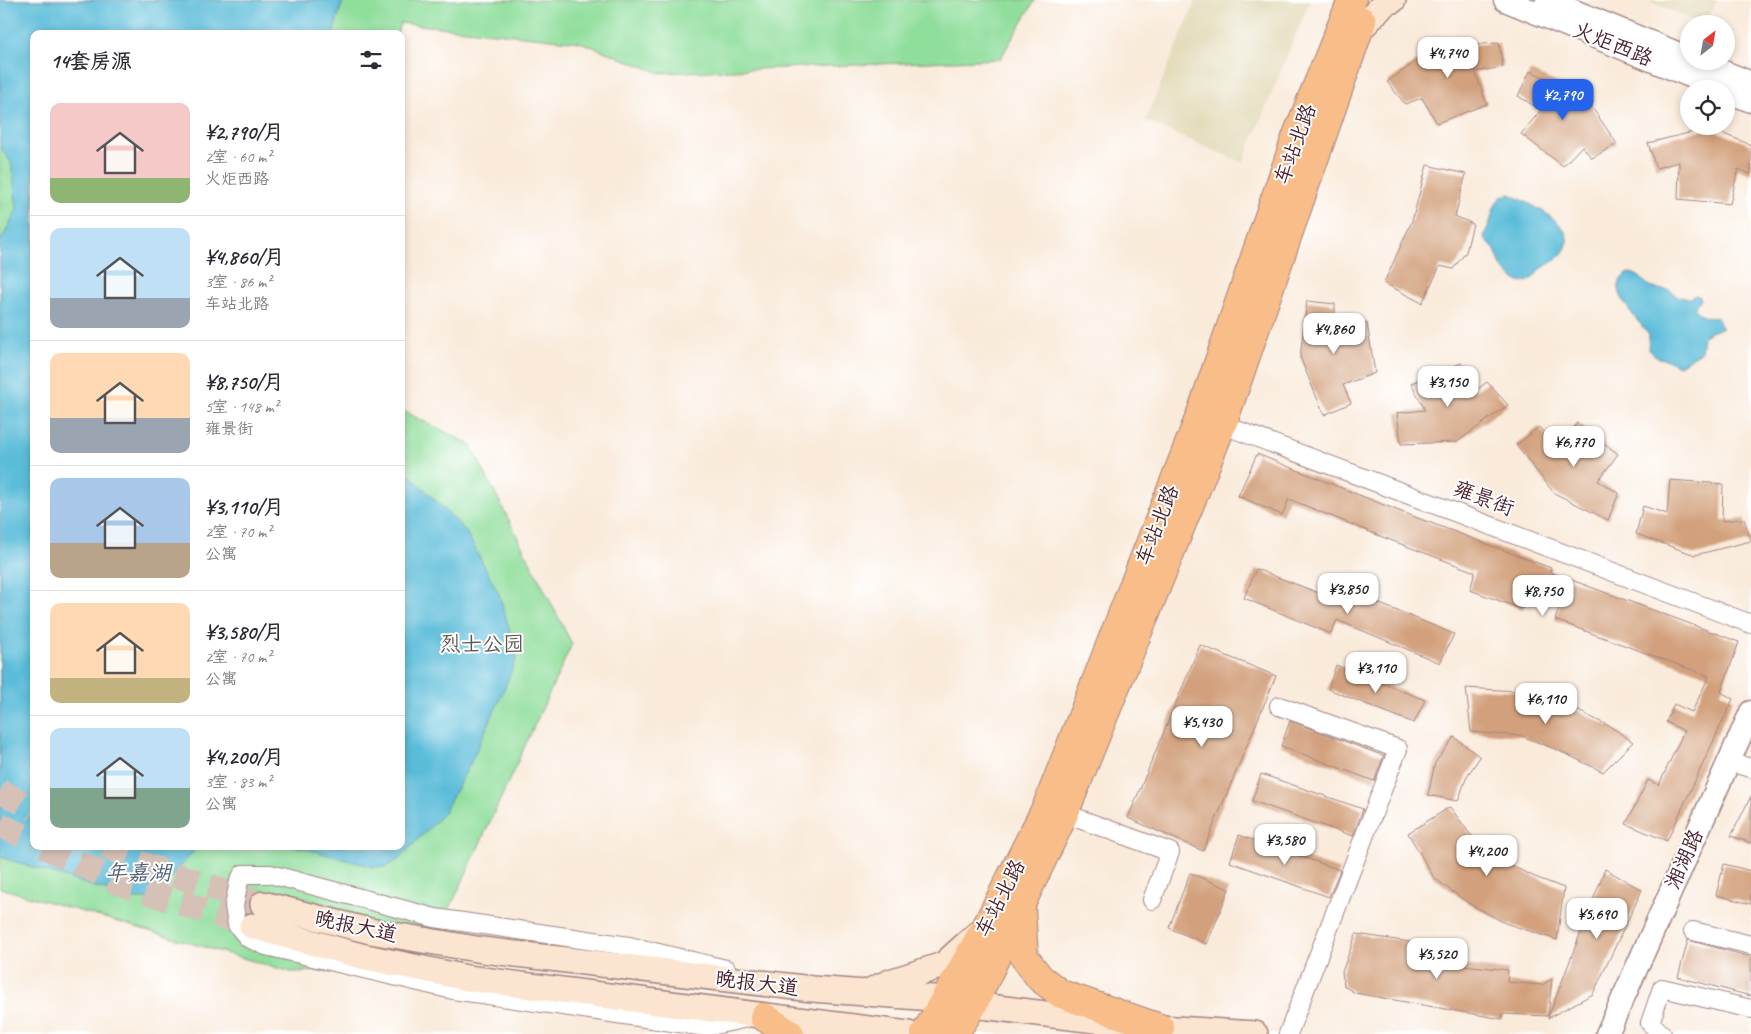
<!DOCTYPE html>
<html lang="zh">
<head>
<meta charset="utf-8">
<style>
	:root { --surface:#fff; --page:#f2f2f3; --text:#2b2b33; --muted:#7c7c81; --line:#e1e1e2; --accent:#2563eb }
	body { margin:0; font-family:Caveat,"LXGW WenKai TC",sans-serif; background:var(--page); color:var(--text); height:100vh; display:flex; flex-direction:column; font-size:19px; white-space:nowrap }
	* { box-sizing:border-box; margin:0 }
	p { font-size:16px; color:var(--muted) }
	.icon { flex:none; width:28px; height:28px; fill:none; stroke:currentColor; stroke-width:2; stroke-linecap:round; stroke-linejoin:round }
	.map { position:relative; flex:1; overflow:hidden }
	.panel { position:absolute; left:30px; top:30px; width:375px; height:820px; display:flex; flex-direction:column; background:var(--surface); border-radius:10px; box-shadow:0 2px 8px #0003 }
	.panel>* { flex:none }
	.needle { width:32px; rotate:31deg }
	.tools { position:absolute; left:1680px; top:15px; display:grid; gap:10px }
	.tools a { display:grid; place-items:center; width:55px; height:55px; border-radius:50%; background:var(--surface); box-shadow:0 2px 8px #0003; font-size:25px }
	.price { position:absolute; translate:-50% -42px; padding:0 11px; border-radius:10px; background:#fff; color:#222; font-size:16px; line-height:32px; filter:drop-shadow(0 1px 2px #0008) }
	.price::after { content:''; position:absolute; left:50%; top:30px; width:15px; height:11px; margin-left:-8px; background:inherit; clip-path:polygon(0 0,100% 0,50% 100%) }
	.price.selected { background:var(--accent); color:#fff }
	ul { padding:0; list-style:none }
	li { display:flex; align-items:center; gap:15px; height:125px; padding:0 20px }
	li+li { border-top:1px solid var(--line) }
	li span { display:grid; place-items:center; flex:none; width:140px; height:100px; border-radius:10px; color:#555 }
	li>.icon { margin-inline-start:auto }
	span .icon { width:60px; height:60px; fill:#fffc; stroke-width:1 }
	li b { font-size:21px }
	h2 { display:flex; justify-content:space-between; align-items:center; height:60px; padding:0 20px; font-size:21px }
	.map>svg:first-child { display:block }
	.built { fill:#e3dbba }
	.green { fill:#90de9c; stroke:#6d7e64 }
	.water { fill:#5abcd9; stroke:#526e82 }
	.building { fill:#d2a07b }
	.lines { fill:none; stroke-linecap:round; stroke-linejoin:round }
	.secondary-tunnel { stroke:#d6c1b7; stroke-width:25; stroke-dasharray:25 12; stroke-linecap:butt }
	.minor-casing { stroke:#a28482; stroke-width:20 }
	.tertiary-casing { stroke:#a28482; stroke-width:25 }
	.secondary-casing { stroke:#a28482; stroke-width:28 }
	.primary-casing { stroke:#a28482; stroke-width:30 }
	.minor { stroke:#fff; stroke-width:18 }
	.tertiary { stroke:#fff; stroke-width:22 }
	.secondary { stroke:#fce5d0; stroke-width:25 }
	.primary { stroke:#f8bd89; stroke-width:28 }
	.labels { text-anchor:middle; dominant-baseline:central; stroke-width:4; stroke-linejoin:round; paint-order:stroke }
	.street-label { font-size:21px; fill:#4a1f2b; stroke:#fff }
	.park-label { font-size:21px; fill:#5f584d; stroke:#fff }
	.water-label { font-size:22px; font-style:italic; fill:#505e71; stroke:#fff }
</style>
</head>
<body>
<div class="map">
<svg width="1751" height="1034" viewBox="0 0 1751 1034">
	<rect width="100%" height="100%" fill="#fff"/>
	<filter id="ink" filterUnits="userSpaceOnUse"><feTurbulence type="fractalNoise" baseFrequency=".02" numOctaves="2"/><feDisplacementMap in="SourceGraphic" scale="10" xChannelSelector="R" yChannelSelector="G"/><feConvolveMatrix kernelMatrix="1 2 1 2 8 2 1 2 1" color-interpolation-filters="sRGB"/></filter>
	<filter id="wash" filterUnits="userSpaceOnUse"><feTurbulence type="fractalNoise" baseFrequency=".0096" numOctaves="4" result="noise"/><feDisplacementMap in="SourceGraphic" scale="20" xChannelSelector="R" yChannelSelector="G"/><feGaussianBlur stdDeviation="1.12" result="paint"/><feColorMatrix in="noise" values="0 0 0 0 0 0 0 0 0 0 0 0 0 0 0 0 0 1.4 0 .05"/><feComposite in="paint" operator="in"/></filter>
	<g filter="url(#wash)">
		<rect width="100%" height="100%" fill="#f9eada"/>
		<path class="built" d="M1196,0H1310L1243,163L1145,121Z
			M1647,0H1717L1705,24H1701Z"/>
		<path class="green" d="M0,0H1035L1000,59L660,73L580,42L400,23L397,34H34V846H401V410L470,444L572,644L422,969L291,972L0,888Z"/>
		<path class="water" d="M0,0H343L333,34H34V846H198L169,880L149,899H134L0,857V243L17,209L11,162L0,147Z
			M1510,194C1539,208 1601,236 1544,267C1535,272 1536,280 1523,283L1515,280L1502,268L1495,250L1484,238C1485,232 1488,228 1490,222C1493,212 1494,204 1502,196Z
			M1629,273C1639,274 1641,279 1648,285C1655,291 1663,288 1671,291C1676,294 1678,297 1685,298C1689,299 1692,297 1696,295L1700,297L1701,300L1696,304L1695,309C1701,317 1708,319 1717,317L1722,328L1710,332L1703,337L1701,352L1678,366L1668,360L1659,358L1648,350L1649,335C1641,325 1620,301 1619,289C1618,281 1623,276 1629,273Z
			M401,470L409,474L465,530L499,594L517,657L500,699L470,764L443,814L398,860L385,867H373L295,846H401Z"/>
		<g id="blocks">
			<path class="building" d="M1499,43L1503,67L1475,72L1487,104L1437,123L1422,98L1405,104L1387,82L1436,47Z
				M1530,71L1583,94L1617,144L1592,158L1582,146L1563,166L1521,134L1541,110L1518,96Z
				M1709,128L1751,145V174L1738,169L1730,204L1678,199L1679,162L1656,168L1648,143Z
				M1427,165L1466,174L1455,216L1473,224L1466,252L1453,269L1440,266L1422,303L1384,283L1412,221Z
				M1307,301L1335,304V327L1367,323L1375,373L1343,385L1351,403L1324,415L1300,357Z
				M1461,363L1475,391L1487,382L1508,405L1457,442L1401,444L1397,413L1425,410L1411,383Z
				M1577,423L1618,454L1598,481L1619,493L1608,520L1554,493L1516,445L1539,427L1558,449Z
				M1257,454L1399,511L1551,568L1550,572L1739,642L1721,692L1733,699L1667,841L1626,824L1648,780L1659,785L1684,731L1666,722L1674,704L1692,712L1709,676L1555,620L1564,594L1531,581L1522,609L1470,590L1475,572L1385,538L1289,499L1282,515L1238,496Z
				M1670,480L1723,484L1722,521L1744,519L1751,541L1695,555L1636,534L1643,506L1667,514Z
				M1256,569L1353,606L1358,595L1454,634L1440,663L1337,620L1331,634L1244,598Z
				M1200,645L1276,676L1203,851L1128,818Z
				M1336,665L1425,700L1414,723L1328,689Z
				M1466,688L1516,691L1562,703L1611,727L1633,742L1603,772L1560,751L1522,736L1471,732Z
				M1290,721L1384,756L1374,781L1281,746Z
				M1454,737L1480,757L1467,776L1458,801L1428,795L1435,763Z
				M1261,774L1363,809L1353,836L1252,801Z
				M1751,796V843L1731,836Z
				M1450,807L1470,834L1497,859L1535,877L1564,888L1557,940L1505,923L1468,903L1434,878L1408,833Z
				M1239,835L1340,870L1329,897L1230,862Z
				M1724,864L1751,871V904L1716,895Z
				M1605,869L1642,890L1593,994L1548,1018Z
				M1190,873L1229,889L1207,944L1169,928Z
				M1356,934L1438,946L1436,962L1508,970L1507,982L1542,985L1552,979L1548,1016L1503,1014L1502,1019L1355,993L1344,986L1342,972Z
				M1688,940L1751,957V996L1678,977Z"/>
		</g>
	</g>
	<g filter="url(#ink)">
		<use href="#blocks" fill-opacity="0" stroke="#a28482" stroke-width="1"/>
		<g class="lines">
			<path class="secondary-tunnel" d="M0,791L34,809
				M0,825L34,841
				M44,846L122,884L252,926
				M106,846L139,863L263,904"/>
			<g class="minor-casing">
				<path id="minor" d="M1213,421L1751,624
					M1279,706L1398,749L1288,1034
					M1728,762L1751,768
					M1055,810L1170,852L1152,900
					M1693,931L1751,945
					M726,969L629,946L435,918L270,874H243L239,881L234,906L237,925L248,938L266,946L453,990L706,1027L747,1018
					M1662,1034L1650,1023L1662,988L1751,1009"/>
			</g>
			<g class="tertiary-casing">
				<path id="tertiary" d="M1505,0L1722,89
					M1547,0L1689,58
					M1697,61L1751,83
					M1726,91L1751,101
					M1607,1034L1751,712"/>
			</g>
			<g class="secondary-casing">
				<path id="secondary" d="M1359,30L1386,2L1393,0
					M263,904L370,931L482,950L812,989L946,999L973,1005L1160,1028L1255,1034
					M252,926L361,956L467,978L908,1034
					M870,991L890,982L943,965L980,932"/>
			</g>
			<g class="primary-casing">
				<path id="primary" d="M1021,908L1024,957L1040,978L1061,994L1160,1028
					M764,1017L790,1034
					M925,1034L987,925L1047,806L1200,416L1297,135L1352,0
					M954,1034L973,1005L1064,814L1222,425L1362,21"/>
			</g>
			<use href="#minor" class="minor"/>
			<use href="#tertiary" class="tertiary"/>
			<use href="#secondary" class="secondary"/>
			<use href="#primary" class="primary"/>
		</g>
	</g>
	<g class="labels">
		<g class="street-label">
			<text transform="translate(1613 44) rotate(22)">火炬西路</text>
			<text transform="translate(1295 144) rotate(-70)">车站北路</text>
			<text transform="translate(1484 498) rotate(21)">雍景街</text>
			<text transform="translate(1157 525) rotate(-69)">车站北路</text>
			<text transform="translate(1684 859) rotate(-66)">湘湖路</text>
			<text transform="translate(1000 898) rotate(-63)">车站北路</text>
			<text transform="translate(356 926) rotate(12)">晚报大道</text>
			<text transform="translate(757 983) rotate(7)">晚报大道</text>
		</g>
		<g class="park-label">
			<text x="482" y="644">烈士公园</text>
		</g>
		<g class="water-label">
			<text x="138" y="873">年嘉湖</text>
		</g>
	</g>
</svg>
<div class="tools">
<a><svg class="needle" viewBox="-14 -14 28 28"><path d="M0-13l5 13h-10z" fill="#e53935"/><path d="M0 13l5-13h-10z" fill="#7c7c81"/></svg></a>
<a><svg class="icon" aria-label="locate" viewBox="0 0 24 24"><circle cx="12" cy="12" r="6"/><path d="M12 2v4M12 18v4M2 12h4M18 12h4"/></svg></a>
</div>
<b class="price" style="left:1448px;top:79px">¥4,740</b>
<b class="price selected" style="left:1563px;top:121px">¥2,790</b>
<b class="price" style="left:1334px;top:355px">¥4,860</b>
<b class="price" style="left:1448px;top:408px">¥3,150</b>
<b class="price" style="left:1574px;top:468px">¥6,770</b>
<b class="price" style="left:1348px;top:615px">¥3,850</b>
<b class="price" style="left:1543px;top:617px">¥8,750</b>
<b class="price" style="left:1376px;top:694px">¥3,110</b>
<b class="price" style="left:1546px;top:725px">¥6,110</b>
<b class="price" style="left:1202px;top:748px">¥5,430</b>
<b class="price" style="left:1285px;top:866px">¥3,580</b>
<b class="price" style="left:1487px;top:877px">¥4,200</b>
<b class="price" style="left:1597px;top:940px">¥5,690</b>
<b class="price" style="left:1437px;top:980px">¥5,520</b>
<section class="panel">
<h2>14套房源<svg class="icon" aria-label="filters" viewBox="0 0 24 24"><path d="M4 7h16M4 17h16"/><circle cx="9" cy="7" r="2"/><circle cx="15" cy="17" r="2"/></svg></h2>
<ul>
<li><span style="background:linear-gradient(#f6c9c9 75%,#8fb573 0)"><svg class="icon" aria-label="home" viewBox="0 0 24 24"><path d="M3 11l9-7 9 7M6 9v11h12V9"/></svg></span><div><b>¥2,790/月</b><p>2室 · 60 m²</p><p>火炬西路</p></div></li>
<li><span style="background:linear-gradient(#bfe0f5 70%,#9aa5b1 0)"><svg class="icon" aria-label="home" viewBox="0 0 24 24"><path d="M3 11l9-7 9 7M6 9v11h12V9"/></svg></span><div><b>¥4,860/月</b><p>3室 · 86 m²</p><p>车站北路</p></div></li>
<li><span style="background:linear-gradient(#ffd9b3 65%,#9aa5b1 0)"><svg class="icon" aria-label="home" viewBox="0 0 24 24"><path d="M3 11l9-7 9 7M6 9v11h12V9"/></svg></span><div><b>¥8,750/月</b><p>5室 · 148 m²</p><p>雍景街</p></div></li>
<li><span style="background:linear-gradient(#a9c7e8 65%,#b9a48a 0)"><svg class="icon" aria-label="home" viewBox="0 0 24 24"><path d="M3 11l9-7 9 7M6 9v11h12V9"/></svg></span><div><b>¥3,110/月</b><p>2室 · 70 m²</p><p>公寓</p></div></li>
<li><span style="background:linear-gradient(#ffd9b3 75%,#c2b280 0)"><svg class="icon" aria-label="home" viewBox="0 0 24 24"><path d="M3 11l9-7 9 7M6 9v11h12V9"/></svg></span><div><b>¥3,580/月</b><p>2室 · 70 m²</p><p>公寓</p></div></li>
<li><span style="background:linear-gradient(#bfe0f5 60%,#7fa58c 0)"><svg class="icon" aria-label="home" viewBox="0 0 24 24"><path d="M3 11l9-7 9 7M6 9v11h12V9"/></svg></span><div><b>¥4,200/月</b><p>3室 · 83 m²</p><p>公寓</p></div></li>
</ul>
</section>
</div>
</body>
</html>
